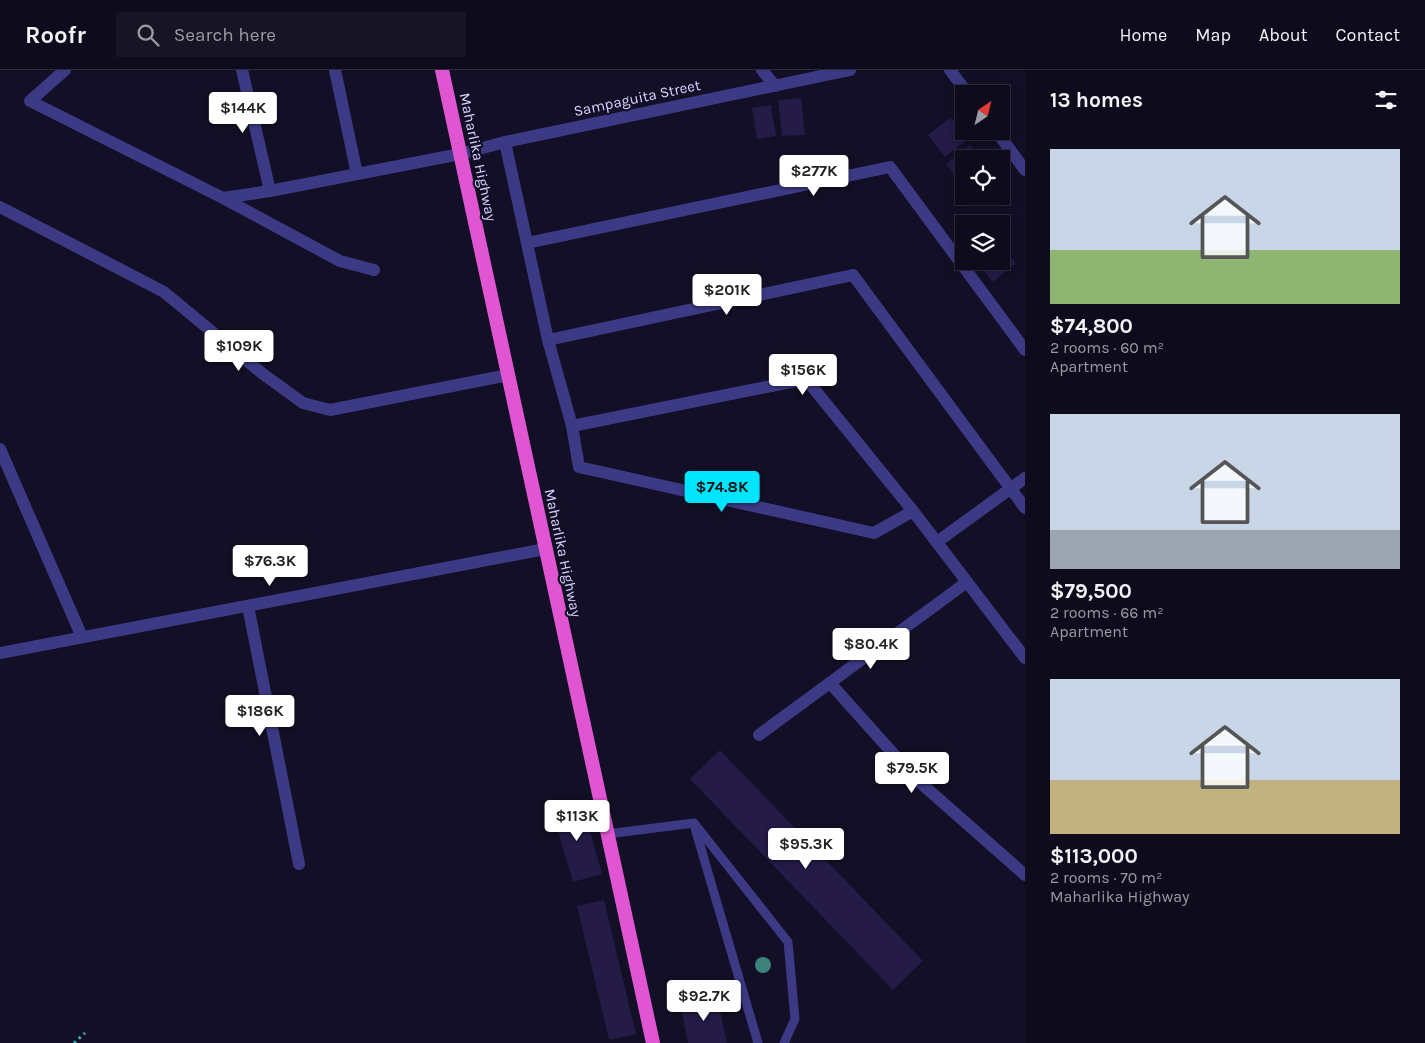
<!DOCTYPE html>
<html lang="en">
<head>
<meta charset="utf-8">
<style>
	:root { --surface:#0e0b1c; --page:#171425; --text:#f1f3f6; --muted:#9b9ba3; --line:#2e2b3b; --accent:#00e5ff }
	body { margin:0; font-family:Karla,sans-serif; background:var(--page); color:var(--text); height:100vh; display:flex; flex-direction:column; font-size:19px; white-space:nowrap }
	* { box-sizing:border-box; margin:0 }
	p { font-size:16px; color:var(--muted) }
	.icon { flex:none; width:28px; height:28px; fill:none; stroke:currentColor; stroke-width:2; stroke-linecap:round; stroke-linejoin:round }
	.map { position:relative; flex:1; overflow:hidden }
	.details { display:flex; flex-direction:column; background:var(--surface); width:400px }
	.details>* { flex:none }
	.needle { width:32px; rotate:35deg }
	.tools { position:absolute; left:955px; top:15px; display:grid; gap:10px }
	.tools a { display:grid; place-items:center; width:55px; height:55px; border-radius:0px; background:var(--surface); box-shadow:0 2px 12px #0003,0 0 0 1px var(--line); font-size:25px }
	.price { position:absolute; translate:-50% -42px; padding:0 11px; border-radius:5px; background:#fff; color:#222; font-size:16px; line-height:32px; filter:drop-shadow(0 1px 2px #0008) }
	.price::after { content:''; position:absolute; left:50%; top:30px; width:15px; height:11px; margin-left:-8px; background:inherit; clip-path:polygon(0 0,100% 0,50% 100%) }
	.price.current { background:var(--accent); color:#111 }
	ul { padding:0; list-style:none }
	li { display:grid; align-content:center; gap:10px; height:265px; padding:0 25px }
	li span { display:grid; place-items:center; height:155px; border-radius:0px; color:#555 }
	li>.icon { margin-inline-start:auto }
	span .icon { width:90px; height:90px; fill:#fffc; stroke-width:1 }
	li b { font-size:21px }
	h2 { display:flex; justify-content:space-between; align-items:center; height:60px; padding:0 25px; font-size:21px }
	header { display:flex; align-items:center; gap:30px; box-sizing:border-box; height:70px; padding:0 25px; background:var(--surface); border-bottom:1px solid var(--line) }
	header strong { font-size:24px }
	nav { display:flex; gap:28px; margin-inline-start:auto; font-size:18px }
	.search { width:350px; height:45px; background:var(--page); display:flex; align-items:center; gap:12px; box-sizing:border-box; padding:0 18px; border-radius:0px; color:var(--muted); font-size:19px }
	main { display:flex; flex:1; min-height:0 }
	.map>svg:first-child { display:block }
	.building { fill:#241b47 }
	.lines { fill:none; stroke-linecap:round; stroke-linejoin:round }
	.path { stroke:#2fb8b0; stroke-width:3; stroke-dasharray:2.5 4; stroke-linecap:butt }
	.service { stroke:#3d3a85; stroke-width:9 }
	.minor { stroke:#3d3a85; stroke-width:12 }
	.tertiary { stroke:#3d3a85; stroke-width:12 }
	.trunk { stroke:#e055d1; stroke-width:14 }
	.tree { fill:#3d827b }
	.labels { text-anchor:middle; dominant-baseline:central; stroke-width:4.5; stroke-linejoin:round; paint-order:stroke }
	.street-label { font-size:15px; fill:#d9d4ff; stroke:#130f26 }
</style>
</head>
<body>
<header>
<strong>Roofr</strong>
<div class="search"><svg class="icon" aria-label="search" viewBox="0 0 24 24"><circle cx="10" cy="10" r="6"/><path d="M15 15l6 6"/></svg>Search here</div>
<nav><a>Home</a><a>Map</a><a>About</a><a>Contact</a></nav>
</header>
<main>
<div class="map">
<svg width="1025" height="973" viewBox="0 0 1025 973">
	<rect width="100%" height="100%" fill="#130f26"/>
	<path class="building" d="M801,28L805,65L782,66L778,30Z
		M771,35L776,66L757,69L752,38Z
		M951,47L968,69L945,87L928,65Z
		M970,75L982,89H964V115L962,116L946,94Z
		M1001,176L1016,193L993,212L976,191H1001Z
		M720,680L923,891L893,920L690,709Z
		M582,733L602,804L573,812L552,741Z
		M604,830L636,964L609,970L577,836Z
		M717,927L727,973H688L680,934Z"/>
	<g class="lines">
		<path class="path" d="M74,973L85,963"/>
		<path class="service" d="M694,753L788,872L795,949L784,973
			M695,758L758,973
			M607,764L694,753"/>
		<path class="minor" d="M65,0L30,31L223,128L340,191L374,200
			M242,0L270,121
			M335,0L357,104
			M762,0L775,16
			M505,72L548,270L853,205L1025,438
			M223,128L270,121L460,84
			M0,137L164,222L263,304L303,333L330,340L508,305
			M527,173L890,97L1025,280
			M548,270L572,356L806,309L913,441L1025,588
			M572,356L579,397L874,463L913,441
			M0,379L82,567
			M937,472L1025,408
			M248,536L299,794
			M0,583L545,479
			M830,613L915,708L1025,805
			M759,665L967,512"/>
		<path class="tertiary" d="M950,0L968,24
			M996,61L1025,100
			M460,84L505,72L850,0"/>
		<path class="trunk" d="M442,0L653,973"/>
	</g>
	<circle class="tree" cx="763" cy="895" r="8"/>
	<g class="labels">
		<g class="street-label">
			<text transform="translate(637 28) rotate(-12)">Sampaguita Street</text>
			<text transform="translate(478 87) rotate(78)">Maharlika Highway</text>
			<text transform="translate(563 483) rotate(78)">Maharlika Highway</text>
		</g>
	</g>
</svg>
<div class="tools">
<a><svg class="needle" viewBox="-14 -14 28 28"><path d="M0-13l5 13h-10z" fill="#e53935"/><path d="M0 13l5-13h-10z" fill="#9b9ba3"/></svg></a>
<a><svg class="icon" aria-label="locate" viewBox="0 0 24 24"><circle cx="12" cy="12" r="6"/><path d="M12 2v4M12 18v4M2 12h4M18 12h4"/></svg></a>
<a><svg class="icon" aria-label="layers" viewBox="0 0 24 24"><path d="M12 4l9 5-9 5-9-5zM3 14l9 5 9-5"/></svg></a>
</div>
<b class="price" style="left:243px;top:64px">$144K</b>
<b class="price" style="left:814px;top:127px">$277K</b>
<b class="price" style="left:727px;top:246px">$201K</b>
<b class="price" style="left:239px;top:302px">$109K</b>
<b class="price" style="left:803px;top:326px">$156K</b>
<b class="price current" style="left:722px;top:443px">$74.8K</b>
<b class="price" style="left:270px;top:517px">$76.3K</b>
<b class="price" style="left:871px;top:600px">$80.4K</b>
<b class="price" style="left:260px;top:667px">$186K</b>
<b class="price" style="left:912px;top:724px">$79.5K</b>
<b class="price" style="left:577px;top:772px">$113K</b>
<b class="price" style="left:806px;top:800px">$95.3K</b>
<b class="price" style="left:704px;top:952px">$92.7K</b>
</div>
<section class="details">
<h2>13 homes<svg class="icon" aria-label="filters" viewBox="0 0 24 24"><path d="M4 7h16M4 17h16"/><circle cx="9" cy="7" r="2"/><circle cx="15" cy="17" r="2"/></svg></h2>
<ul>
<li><span style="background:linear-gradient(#c9d6e8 65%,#8fb573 0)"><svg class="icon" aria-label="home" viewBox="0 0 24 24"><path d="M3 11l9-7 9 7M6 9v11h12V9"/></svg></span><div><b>$74,800</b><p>2 rooms · 60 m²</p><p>Apartment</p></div></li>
<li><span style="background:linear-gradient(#c9d6e8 75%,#9aa5b1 0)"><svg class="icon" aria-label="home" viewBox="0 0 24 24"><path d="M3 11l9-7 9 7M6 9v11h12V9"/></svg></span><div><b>$79,500</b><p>2 rooms · 66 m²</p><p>Apartment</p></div></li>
<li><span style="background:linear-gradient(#c9d6e8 65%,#c2b280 0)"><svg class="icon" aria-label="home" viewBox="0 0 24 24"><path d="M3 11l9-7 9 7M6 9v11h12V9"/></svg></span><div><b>$113,000</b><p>2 rooms · 70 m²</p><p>Maharlika Highway</p></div></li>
</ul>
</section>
</main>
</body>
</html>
